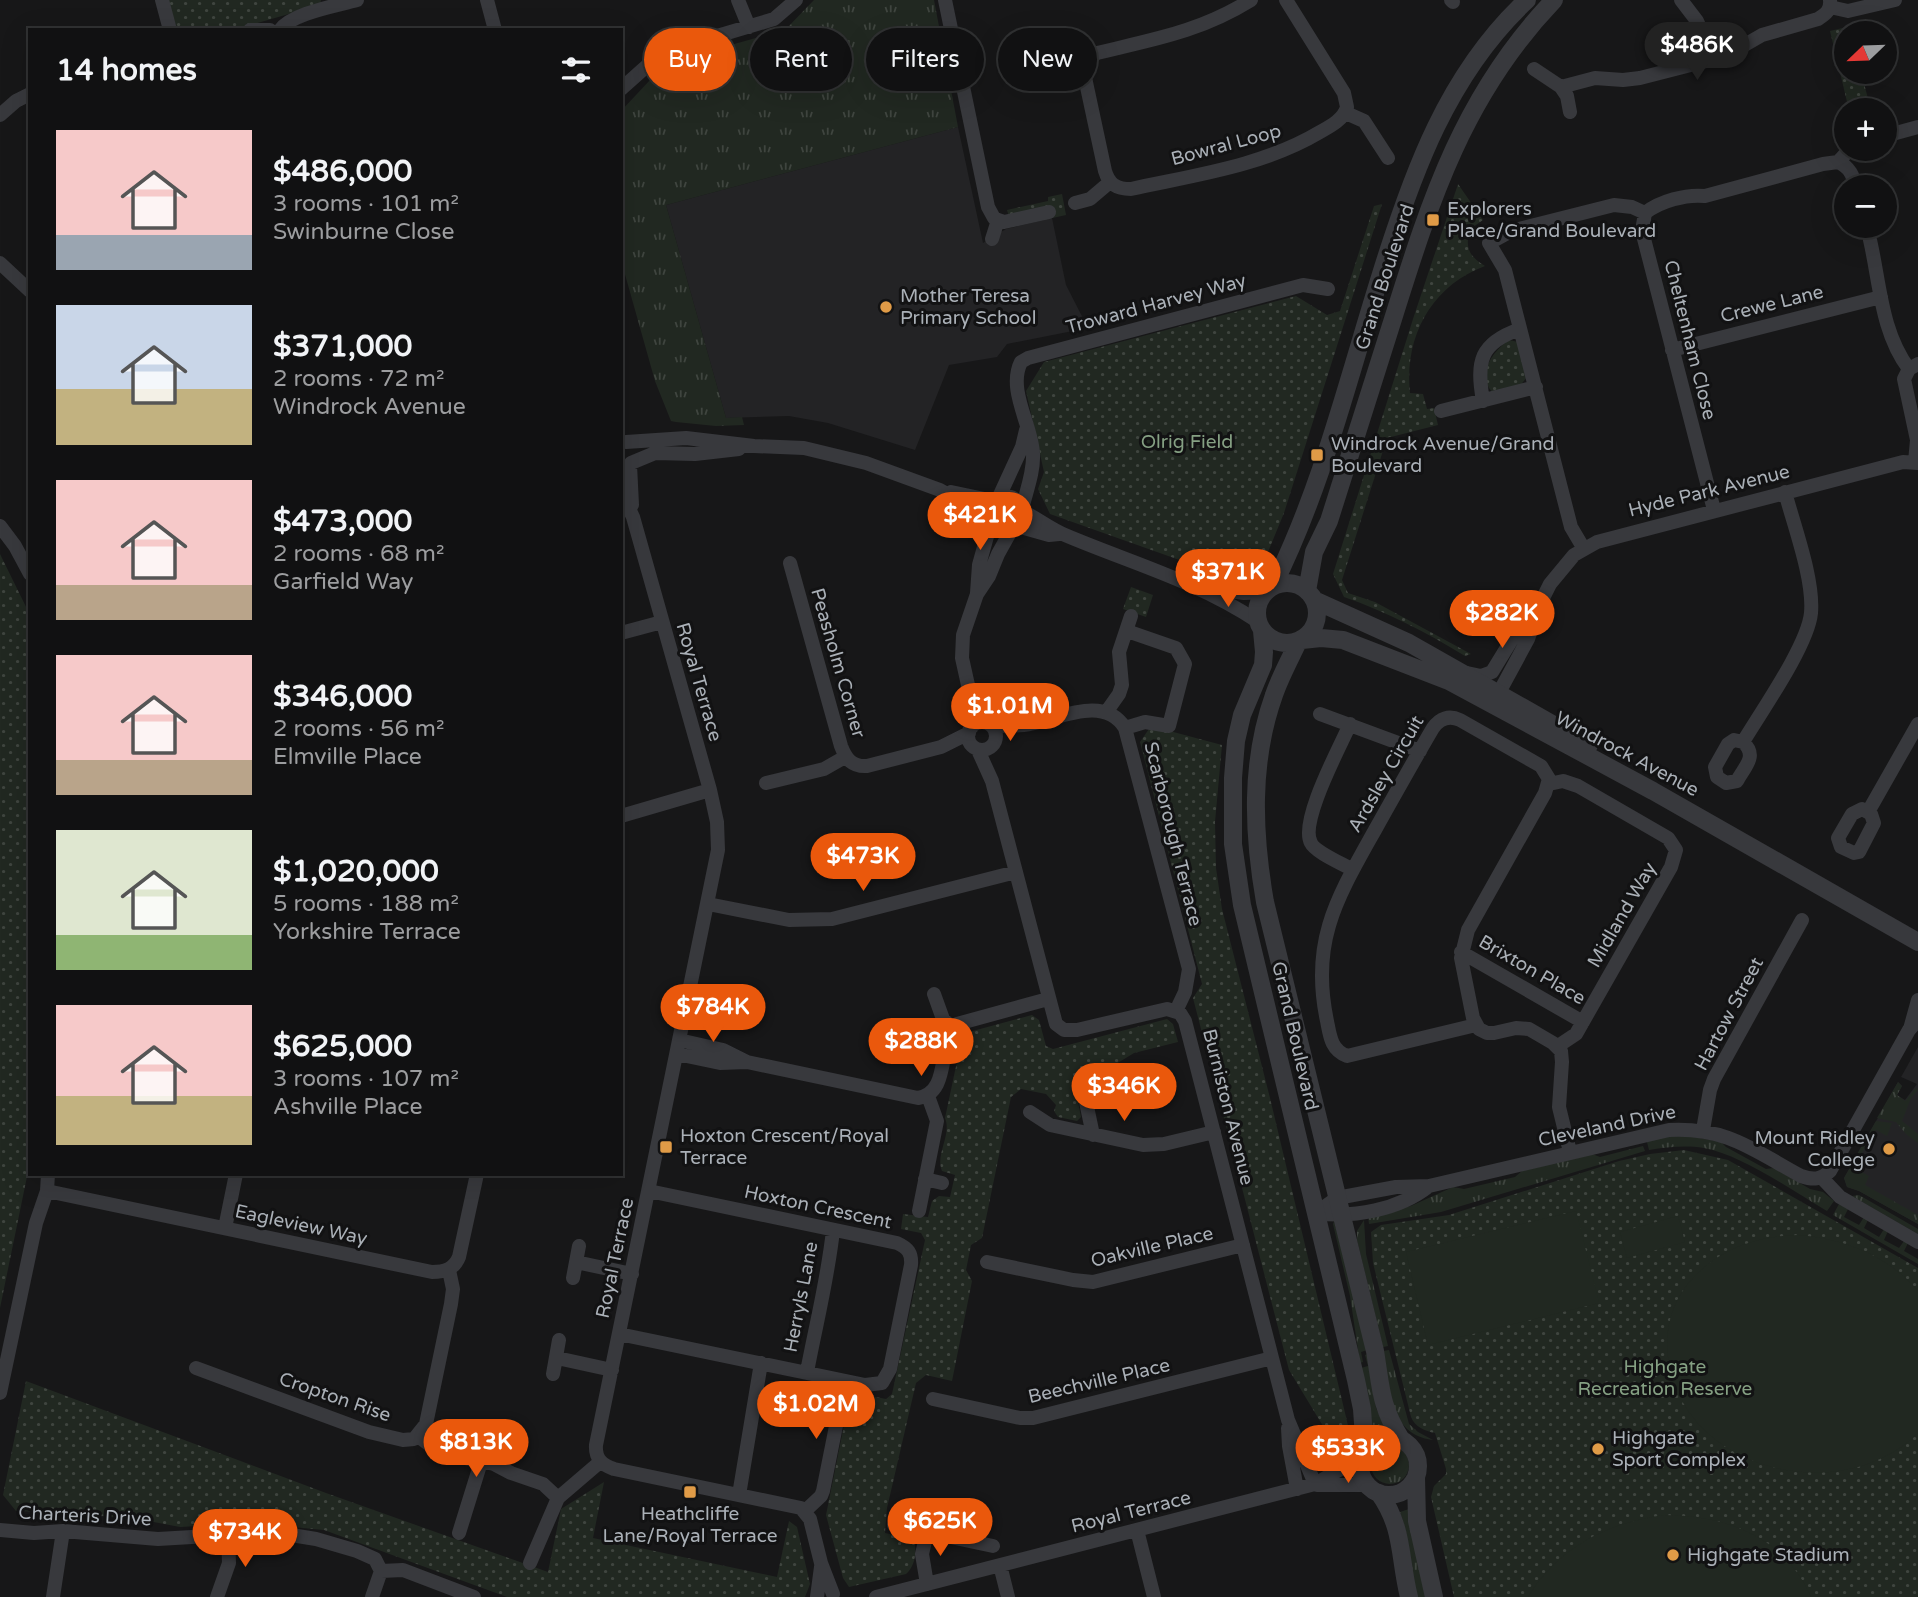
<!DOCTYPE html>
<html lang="en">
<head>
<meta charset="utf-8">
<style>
	:root { --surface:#111112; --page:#1a1a1b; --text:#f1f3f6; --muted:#9c9d9f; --line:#303132; --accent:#ea580c }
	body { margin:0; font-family:"Varela Round",sans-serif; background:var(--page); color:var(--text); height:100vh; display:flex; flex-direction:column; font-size:26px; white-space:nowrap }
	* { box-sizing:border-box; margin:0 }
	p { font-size:23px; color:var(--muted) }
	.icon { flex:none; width:38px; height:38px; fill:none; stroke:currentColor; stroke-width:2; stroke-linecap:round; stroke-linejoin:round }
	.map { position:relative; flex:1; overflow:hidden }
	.sheet { position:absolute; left:28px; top:28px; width:595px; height:1148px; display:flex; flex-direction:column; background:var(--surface); border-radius:0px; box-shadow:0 7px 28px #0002,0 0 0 2px var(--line) }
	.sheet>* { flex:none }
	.top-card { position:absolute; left:644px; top:28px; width:665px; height:63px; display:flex; gap:14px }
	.needle { width:46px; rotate:247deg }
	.controls { position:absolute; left:1834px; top:21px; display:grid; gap:14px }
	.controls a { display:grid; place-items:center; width:63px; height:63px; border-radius:50%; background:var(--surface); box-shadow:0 7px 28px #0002,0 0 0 2px var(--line); font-size:35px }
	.price { position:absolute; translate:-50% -60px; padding:0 16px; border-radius:24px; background:var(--accent); color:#fff; font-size:23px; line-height:46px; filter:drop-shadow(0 2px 4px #0008) }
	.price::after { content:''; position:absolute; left:50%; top:42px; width:21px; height:16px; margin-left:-10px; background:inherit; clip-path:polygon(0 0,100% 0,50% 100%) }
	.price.on { background:#222; color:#fff }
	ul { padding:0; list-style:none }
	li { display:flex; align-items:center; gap:21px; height:175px; padding:0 28px }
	li span { display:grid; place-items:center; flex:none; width:196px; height:140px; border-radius:0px; color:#555 }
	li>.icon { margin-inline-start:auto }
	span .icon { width:84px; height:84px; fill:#fffc; stroke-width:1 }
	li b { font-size:30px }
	h2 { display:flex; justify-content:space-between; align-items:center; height:84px; padding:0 28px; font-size:30px }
	.pill { padding:0 24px; border-radius:32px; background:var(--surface); box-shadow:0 7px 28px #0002,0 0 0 2px var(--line); font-size:24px; line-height:63px }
	.pill.on { background:var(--accent); color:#fff }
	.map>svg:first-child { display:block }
	.built { fill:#232325 }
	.grass { fill:url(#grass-tufts) }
	.park { fill:url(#park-dots) }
	.pitch { fill:#212821 }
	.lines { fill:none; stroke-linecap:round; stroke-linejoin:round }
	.minor { stroke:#38393d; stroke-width:14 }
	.tertiary { stroke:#38393d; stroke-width:18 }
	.poi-dot { fill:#e09b47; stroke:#121213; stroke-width:2.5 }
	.labels { text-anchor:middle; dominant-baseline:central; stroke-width:6; stroke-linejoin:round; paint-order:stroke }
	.street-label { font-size:19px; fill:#aab0b7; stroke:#121213 }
	.poi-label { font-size:19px; fill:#aab0b7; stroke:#121213; text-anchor:start }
	.park-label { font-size:19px; fill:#85a083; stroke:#121213 }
</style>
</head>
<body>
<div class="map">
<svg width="1918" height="1597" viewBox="0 0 1918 1597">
	<defs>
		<pattern id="grass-tufts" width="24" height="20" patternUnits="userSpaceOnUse" patternTransform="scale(1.75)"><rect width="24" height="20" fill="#212821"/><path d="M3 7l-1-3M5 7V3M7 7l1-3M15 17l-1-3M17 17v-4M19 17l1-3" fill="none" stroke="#3f453f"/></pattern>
		<pattern id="park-dots" width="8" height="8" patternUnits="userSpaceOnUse" patternTransform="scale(1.75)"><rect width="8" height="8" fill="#212821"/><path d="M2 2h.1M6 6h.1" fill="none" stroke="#3f453f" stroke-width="1.8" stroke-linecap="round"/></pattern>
	</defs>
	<rect width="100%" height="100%" fill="#171718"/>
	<path class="built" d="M958,127L983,243L1006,229L1052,218L1066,285L1088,328L1007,344L997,357L949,365L915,450L828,423L789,416L726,418L666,205Z
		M1918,1047V1224L1859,1191L1847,1187L1844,1178L1898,1082L1902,1086L1897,1095L1905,1100L1917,1084L1901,1077Z"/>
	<path class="grass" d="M814,0H934L958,127L666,205L726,418L742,417L744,425L716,426L676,422L671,421L655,381L621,260V111L666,63L785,30Z
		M1898,1082L1902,1086L1897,1095L1905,1101L1916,1088L1918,1090L1911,1098L1902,1121L1918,1134V1143L1906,1134L1896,1122L1877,1118Z
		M1876,1121L1892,1123L1887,1136L1876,1130L1859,1158L1856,1156Z
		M1678,1134L1721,1142L1726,1147L1766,1169L1774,1168L1810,1189L1823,1192L1834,1201L1827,1211C1793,1191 1742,1155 1704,1148C1686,1145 1668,1147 1649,1150L1646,1138Z
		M1643,1146L1645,1151L1441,1212L1369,1224L1368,1216L1411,1206L1453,1187L1464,1189L1515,1177L1522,1171L1592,1154L1600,1157Z
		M1851,1166L1869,1176L1865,1185L1918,1215V1224L1859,1191L1847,1187L1844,1178Z
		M1859,1195L1918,1229V1234L1852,1196Z
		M1839,1204L1848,1209L1844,1217L1859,1225L1864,1217L1868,1220L1864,1228L1879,1237L1884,1229L1888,1231L1884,1240L1899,1248L1904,1241L1908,1243L1904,1251L1918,1259V1264L1833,1215Z
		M1364,1220L1366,1254L1388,1346L1383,1347L1357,1240V1231Z
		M1334,1221L1367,1350L1361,1352L1363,1362L1360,1363L1350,1296L1333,1224Z
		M1389,1350L1409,1424L1418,1432L1433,1440C1388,1434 1389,1387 1383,1351Z
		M1368,1354L1376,1408L1388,1434L1371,1441L1361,1368L1368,1366L1365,1355Z
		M1371 1465a19 19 0 1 1 38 0a19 19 0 1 1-38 0Z
		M1409,1509L1428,1597H1417C1411,1569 1410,1539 1400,1512Z"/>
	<path class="park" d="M168,0H321L320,5L233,30H177Z
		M1851,26L1852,33H1846V72H1861L1871,110H1849L1830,31Z
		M1458,184L1483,220L1470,229C1465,247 1468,256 1485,266C1431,286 1404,337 1410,393L1423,394L1427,409L1434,408L1438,425L1387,438L1342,580L1348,593L1375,602L1471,654L1465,656C1426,632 1387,612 1344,597L1333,574L1413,319Z
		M1062,194L1066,215L1012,227L1007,210L1048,201V197Z
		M1382,204L1284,513L1263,564L1233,579L1050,514L1038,489L1044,472L1026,391L1044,362L1296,296L1327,315L1340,311L1374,206Z
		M1509,340L1518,342L1527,377L1519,387L1492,392C1476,374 1493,351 1509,340Z
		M0,554L30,615V1162L0,1308Z
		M1131,587L1153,595L1146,617L1123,609Z
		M1151,726L1222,745L1215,822L1216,868L1222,909L1270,1098L1351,1438L1344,1450L1330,1449L1323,1426L1289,1370L1193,998L1202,984L1140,742Z
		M1032,1015L1039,1020L1046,1046L1053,1049L1167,1019L1173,1024L1178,1042L1134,1053L1116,1064L1094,1070L1096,1080L1075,1086L1081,1117L1077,1121L1058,1117L1054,1111L1056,1105L1046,1094L1021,1089L1011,1097L982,1238L971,1245L966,1270L972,1281L952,1381L926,1375L916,1383L887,1508L885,1533L913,1539C918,1550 915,1566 906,1574L849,1587L843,1578L826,1515L849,1400L856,1393L886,1399L892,1394L925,1240L921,1233L901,1229L903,1214L928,1217L932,1201L939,1196L950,1197L955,1175L942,1171C935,1154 952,1135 945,1118L962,1038L969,1032Z
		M1684,1150L1728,1160L1918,1268V1597H1454L1431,1497L1434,1486L1446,1474V1469L1435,1433C1425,1431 1415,1427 1411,1417L1373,1263L1371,1232L1381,1225L1449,1215L1619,1161L1650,1154Z
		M26,1381L326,1493L548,1572L561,1509L604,1482L593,1538L777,1577L789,1521L797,1527L810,1584L805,1597H507L324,1530L250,1523L180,1527L138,1519L64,1513L16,1511L3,1495Z"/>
	<path class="pitch" d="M1576,1211L1599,1303L1428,1345L1406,1252Z
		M1678,1216L1685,1242L1627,1258L1620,1232Z
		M1798,1235C1845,1239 1887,1255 1918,1291V1433C1841,1509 1682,1471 1668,1357C1664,1328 1673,1299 1693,1278C1721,1248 1758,1236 1798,1235Z
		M1664,1515C1726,1515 1785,1537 1811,1597H1528C1559,1547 1607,1523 1664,1515Z"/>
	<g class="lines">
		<path class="minor" d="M162,0L170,30
			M487,0L495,30
			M738,0L749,27
			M945,0L988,207L994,218L998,220L992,239
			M1251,0C1199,32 1155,39 1097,53L1088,60L1084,73L1105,171C1109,184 1116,189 1131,189C1195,175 1263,166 1320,132C1331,126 1344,119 1347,107L1344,93L1286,0
			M1451,0L1453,2
			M1681,0L1697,21L1714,59
			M1830,7L1848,11L1895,0
			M250,30H270
			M280,30C292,13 336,6 357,0
			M1059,57H1070L1085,64
			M1534,69L1561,87L1595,78L1623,80L1640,78L1714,59L1729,54L1762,35L1818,19C1826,14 1831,10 1830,0
			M1561,87L1567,96L1570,112
			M621,89L658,56L670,50L774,19L796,0
			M1346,113L1364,121L1388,158
			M0,115L16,101L30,94
			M1885,136L1918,127
			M1838,162C1850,167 1853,176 1856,187
			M1838,162L1850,149
			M1075,203L1090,199L1110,182
			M998,220L1004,222L1049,212
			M1870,240C1880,283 1881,332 1909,369
			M0,263L30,291
			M1672,350L1881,297
			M1483,401C1476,361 1480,343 1520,329
			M1441,411L1536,387
			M626,442L686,438L754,446L804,448L866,463L940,490L988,517
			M1915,462L1917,440L1904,379L1909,369L1918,364
			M631,463L655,453L695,454L739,449
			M630,465L632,505
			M621,492L633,517L710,790L717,822L718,850L596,1445C595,1459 602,1465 614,1469L801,1508L810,1519L821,1563L833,1594
			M951,492L994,501
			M988 513a17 17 0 1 1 34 0a17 17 0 1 1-34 0Z
			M999,497L1022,447L1026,430
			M1022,509C1026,492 1034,472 1033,454C1032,425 1007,390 1021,362L1028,358L1303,285L1328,289
			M1714,510L1642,231L1645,213C1660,201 1686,194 1705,196L1823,164L1838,162
			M1022,511C1037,518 1050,529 1065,535C1131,563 1197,581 1257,621
			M0,526L15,546L30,574
			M1017,526L1049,535L1059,534
			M1584,549L1571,527L1505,270L1489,243L1511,231L1614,205L1632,207L1645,213
			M790,563L841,746C846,759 852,767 867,766L941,747L969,733
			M1210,588L1244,593L1265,592
			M977,593L979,565L991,522
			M621,633L662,622
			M1467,673L1481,676L1492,672L1522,623L1538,607
			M1495,700L1528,639L1539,606L1550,584L1574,555L1597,542L1903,462L1918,463
			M1107,711L1119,694L1122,685L1119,652L1131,616
			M1320,714L1420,751
			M968 736a14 14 0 1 1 28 0a14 14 0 1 1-28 0Z
			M1350,724C1340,747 1299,822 1311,843C1315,852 1343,864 1353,870
			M992,726C1004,726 1018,726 1030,724C1061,718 1104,695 1125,728L1189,969L1185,992L1176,1011
			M972,727L968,685L962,658L963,635L977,594L989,576L998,554L1012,529
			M1125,728L1145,722L1169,726L1185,664L1176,648L1127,631
			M1743,742L1734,740L1728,744L1715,767L1717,777L1726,783L1737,781C1745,766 1758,756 1743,742C1761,712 1808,645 1811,613C1814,579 1794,526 1785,492
			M978,750L992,781L1056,1024L1064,1030H1077L1167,1009L1180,1013L1185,1021L1288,1420L1315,1484
			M766,783L824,769L845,757
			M1549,784L1563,781L1578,786L1668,838L1676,850L1671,867L1576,1034L1558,1046
			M1862,809L1871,814L1874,823L1859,852L1854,853L1841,847L1838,838L1852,814Z
			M1868,812L1918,724
			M621,816L710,790
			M708,904L789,920L832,919L1016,872
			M1461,952L1583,1022
			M934,994L943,1019L953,1029
			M1476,1025L1347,1056C1331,1050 1330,1036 1327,1021C1310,941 1337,898 1375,830C1394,796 1413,762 1433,728C1440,718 1449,715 1460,720L1541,766L1549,779L1545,793L1468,930L1461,958L1473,1018L1479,1029L1487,1033H1494L1516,1028L1529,1029L1553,1043L1561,1051L1562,1062L1559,1107L1570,1152
			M1910,1029L1918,1000
			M679,1040L723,1050L747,1062L918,1098C952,1092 936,1044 957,1024L1048,999
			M677,1054L720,1063L747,1062
			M1082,1083L1093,1135
			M1030,1112L1050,1125L1143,1145L1164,1144L1214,1132
			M1703,1130L1710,1090L1714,1079L1802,920
			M1822,1178L1840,1197L1918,1242
			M925,1179L942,1183
			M1429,1186C1399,1210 1353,1218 1316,1213L1337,1198L1396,1187L1429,1186L1669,1130C1727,1127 1753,1150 1801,1176C1813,1180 1821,1180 1830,1171L1909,1030L1918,1020
			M47,1191L432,1272C445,1272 454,1269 459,1257L477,1174
			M919,1211L937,1121L928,1096
			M225,1228L236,1174
			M576,1262L632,1274
			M987,1262L1073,1280L1093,1282L1243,1245
			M573,1278L579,1246
			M619,1334L865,1385L882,1383L890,1369L911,1265C912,1253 908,1248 897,1243L649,1191
			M557,1358L612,1370
			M196,1368L369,1432L403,1440L414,1439L426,1424L451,1304L453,1289L449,1270
			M807,1372C816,1324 828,1278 833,1230
			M553,1374L559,1340
			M0,1393L36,1223L47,1191L48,1174
			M933,1399L1020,1418H1033L1272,1358
			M1288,1428L1289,1446L1297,1489
			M418,1436L440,1453L494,1464L511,1473L543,1484L558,1498
			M1317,1485H1368
			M739,1495L761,1363
			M805,1511L821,1496L823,1491L845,1381
			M894,1525L993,1546
			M0,1530L34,1533L63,1531L158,1539L261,1533L285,1534L316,1539L357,1551L375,1559L381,1571L372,1597
			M1137,1530L1154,1597
			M459,1533L481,1462
			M927,1533L922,1554L927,1584
			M530,1563L558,1498L600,1462
			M1000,1565L1008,1597
			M381,1571L403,1570L474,1597
			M53,1597L63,1531
			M217,1597L229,1563L228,1535
			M817,1597L821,1567
			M876,1597L1315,1484L1363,1456"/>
		<path class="tertiary" d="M1257 613a30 30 0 1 1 60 0a30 30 0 1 1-60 0Z
			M1273,586C1322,488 1348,379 1381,274C1412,174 1448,73 1527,0
			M1307,591L1314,552L1329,521C1350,454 1372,386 1393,319C1431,198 1464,94 1554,0
			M1314,600L1409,643L1589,745
			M1262,631L1264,652L1263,665L1242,715L1236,741L1233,778V844L1242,905L1356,1380L1362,1409L1365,1451
			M1302,640L1321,638L1343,640L1449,681L1653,791L1918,942
			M1298,642C1290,659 1280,677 1274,695C1250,762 1253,833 1265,902L1375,1351C1381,1387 1380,1406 1401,1439
			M1360 1466a29 29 0 1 1 58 0a29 29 0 1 1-58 0Z
			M1416,1477L1417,1521L1434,1597
			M1379,1493C1404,1528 1399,1557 1409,1597"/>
	</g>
	<g class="poi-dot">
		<rect x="1426" y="213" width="14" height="14" rx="3.5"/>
		<circle cx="886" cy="307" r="7"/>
		<rect x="1310" y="448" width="14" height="14" rx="3.5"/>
		<rect x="659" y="1140" width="14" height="14" rx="3.5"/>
		<circle cx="1889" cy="1149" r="7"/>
		<circle cx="1598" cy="1449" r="7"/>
		<rect x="683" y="1485" width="14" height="14" rx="3.5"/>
		<circle cx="1673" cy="1555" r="7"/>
	</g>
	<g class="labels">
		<g class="street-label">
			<text transform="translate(1226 145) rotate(-15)">Bowral Loop</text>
			<text transform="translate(1385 277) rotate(-72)">Grand Boulevard</text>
			<text transform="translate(1156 304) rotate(-15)">Troward Harvey Way</text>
			<text transform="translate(1772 304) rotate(-14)">Crewe Lane</text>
			<text transform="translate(1690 340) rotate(76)">Cheltenham Close</text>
			<text transform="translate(1709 491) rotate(-14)">Hyde Park Avenue</text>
			<text transform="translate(838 663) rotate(74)">Peasholm Corner</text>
			<text transform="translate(699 682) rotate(74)">Royal Terrace</text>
			<text transform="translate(1627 754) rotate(28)">Windrock Avenue</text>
			<text transform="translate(1386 774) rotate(-60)">Ardsley Circuit</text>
			<text transform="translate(1173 834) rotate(76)">Scarborough Terrace</text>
			<text transform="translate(1622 915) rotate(-60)">Midland Way</text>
			<text transform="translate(1532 970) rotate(30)">Brixton Place</text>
			<text transform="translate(1729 1014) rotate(-62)">Hartow Street</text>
			<text transform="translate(1295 1036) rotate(77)">Grand Boulevard</text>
			<text transform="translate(1228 1107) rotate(76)">Burniston Avenue</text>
			<text transform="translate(1607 1126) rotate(-12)">Cleveland Drive</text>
			<text transform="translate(818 1207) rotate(12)">Hoxton Crescent</text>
			<text transform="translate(301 1225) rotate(12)">Eagleview Way</text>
			<text transform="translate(1152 1247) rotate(-13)">Oakville Place</text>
			<text transform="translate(615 1258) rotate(-78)">Royal Terrace</text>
			<text transform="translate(801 1297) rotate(-79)">Herryls Lane</text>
			<text transform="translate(1099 1381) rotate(-13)">Beechville Place</text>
			<text transform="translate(335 1397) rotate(19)">Cropton Rise</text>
			<text transform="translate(1131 1512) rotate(-14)">Royal Terrace</text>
			<text transform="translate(85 1516) rotate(3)">Charteris Drive</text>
		</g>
		<g class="poi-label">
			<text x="1447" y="209">Explorers<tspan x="1447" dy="22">Place/Grand Boulevard</tspan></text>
			<text x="900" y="296">Mother Teresa<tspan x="900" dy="22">Primary School</tspan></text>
			<text x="1331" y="444">Windrock Avenue/Grand<tspan x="1331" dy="22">Boulevard</tspan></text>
			<text x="680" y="1136">Hoxton Crescent/Royal<tspan x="680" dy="22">Terrace</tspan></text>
			<text x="1875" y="1138" text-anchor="end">Mount Ridley<tspan x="1875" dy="22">College</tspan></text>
			<text x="1612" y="1438">Highgate<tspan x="1612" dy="22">Sport Complex</tspan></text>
			<text x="690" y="1514" text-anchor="middle">Heathcliffe<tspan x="690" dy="22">Lane/Royal Terrace</tspan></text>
			<text x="1687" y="1555">Highgate Stadium</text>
		</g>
		<g class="park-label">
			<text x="1187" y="442">Olrig Field</text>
			<text x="1665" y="1367">Highgate<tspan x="1665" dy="22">Recreation Reserve</tspan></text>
		</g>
	</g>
</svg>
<div class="controls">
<a><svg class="needle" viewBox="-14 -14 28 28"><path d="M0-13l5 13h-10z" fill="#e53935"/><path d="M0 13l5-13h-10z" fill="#9c9d9f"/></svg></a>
<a>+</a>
<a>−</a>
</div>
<b class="price on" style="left:1697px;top:82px">$486K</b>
<b class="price" style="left:980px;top:552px">$421K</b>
<b class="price" style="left:1228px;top:609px">$371K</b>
<b class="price" style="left:1502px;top:650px">$282K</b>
<b class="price" style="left:1010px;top:743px">$1.01M</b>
<b class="price" style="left:863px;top:893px">$473K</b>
<b class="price" style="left:713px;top:1044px">$784K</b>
<b class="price" style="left:921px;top:1078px">$288K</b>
<b class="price" style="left:1124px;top:1123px">$346K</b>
<b class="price" style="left:816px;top:1441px">$1.02M</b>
<b class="price" style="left:476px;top:1479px">$813K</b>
<b class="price" style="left:1348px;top:1485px">$533K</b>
<b class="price" style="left:940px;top:1558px">$625K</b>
<b class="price" style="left:245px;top:1569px">$734K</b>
<div class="top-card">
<a class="pill on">Buy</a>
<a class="pill">Rent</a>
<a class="pill">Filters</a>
<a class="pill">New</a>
</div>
<section class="sheet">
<h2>14 homes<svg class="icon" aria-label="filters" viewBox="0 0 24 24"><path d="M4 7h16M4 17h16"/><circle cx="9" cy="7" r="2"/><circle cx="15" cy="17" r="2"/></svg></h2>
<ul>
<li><span style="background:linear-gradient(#f6c9c9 75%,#9aa5b1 0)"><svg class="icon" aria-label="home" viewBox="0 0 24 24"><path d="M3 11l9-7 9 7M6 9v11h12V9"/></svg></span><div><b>$486,000</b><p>3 rooms · 101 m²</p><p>Swinburne Close</p></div></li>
<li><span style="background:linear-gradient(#c9d6e8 60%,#c2b280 0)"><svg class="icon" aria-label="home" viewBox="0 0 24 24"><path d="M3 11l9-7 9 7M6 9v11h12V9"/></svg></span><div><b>$371,000</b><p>2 rooms · 72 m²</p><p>Windrock Avenue</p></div></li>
<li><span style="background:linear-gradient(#f6c9c9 75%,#b9a48a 0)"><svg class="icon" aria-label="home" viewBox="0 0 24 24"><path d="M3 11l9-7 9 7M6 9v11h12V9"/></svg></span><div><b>$473,000</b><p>2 rooms · 68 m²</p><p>Garfield Way</p></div></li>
<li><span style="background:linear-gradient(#f6c9c9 75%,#b9a48a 0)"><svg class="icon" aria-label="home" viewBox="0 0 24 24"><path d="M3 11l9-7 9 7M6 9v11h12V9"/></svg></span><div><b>$346,000</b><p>2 rooms · 56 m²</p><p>Elmville Place</p></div></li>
<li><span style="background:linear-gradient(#dfe7d0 75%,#8fb573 0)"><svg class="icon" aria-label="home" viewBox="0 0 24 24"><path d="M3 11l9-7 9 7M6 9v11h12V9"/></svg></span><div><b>$1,020,000</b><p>5 rooms · 188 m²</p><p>Yorkshire Terrace</p></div></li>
<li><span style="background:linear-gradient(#f6c9c9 65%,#c2b280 0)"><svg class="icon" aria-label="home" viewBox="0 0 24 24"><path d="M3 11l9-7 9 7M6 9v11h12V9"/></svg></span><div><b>$625,000</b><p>3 rooms · 107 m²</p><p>Ashville Place</p></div></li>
</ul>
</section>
</div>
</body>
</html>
